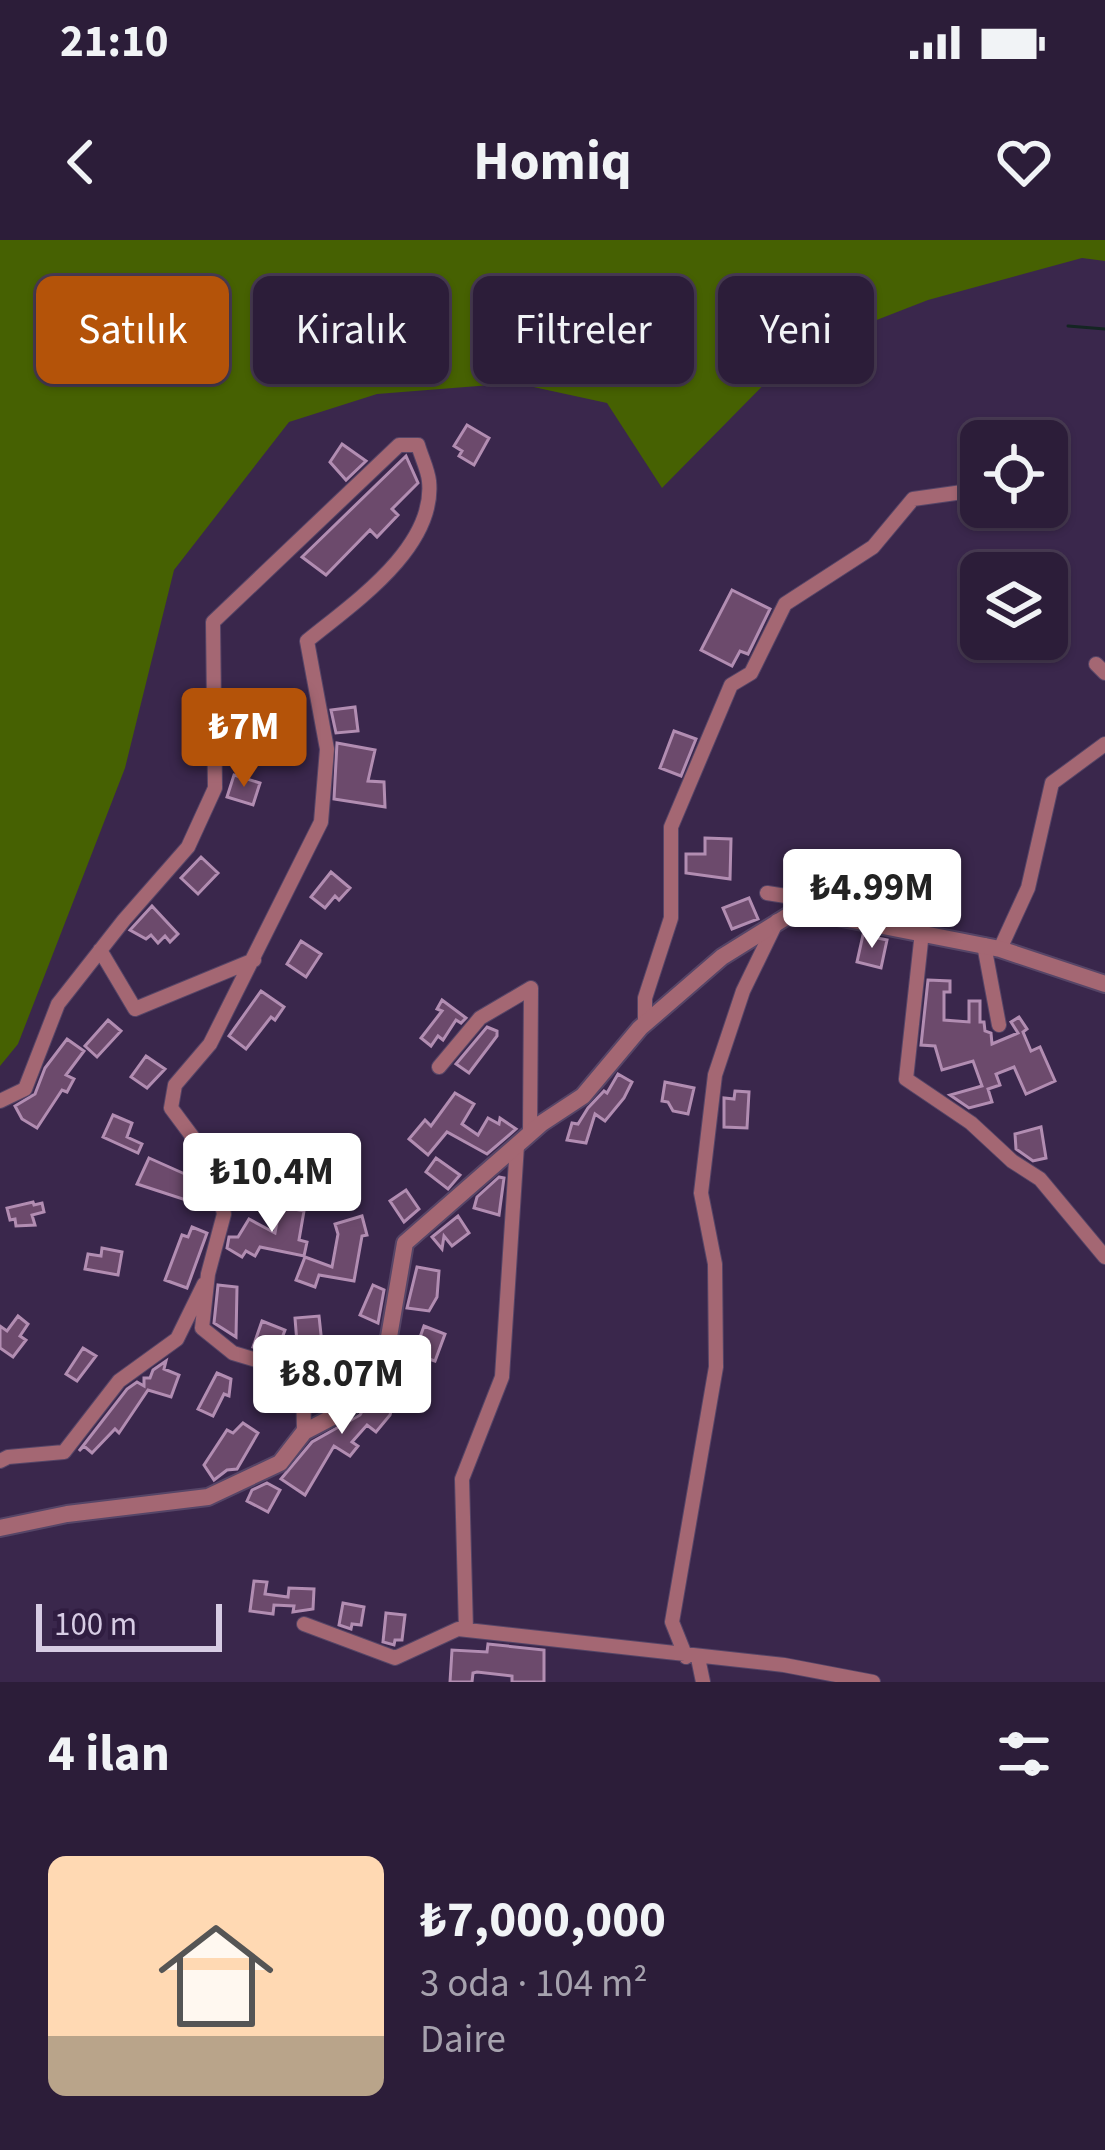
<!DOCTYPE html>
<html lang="tr">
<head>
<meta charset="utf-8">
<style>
	:root { --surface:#2c1d39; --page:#382a44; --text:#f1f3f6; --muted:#a6a2ae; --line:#483b53; --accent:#b45309 }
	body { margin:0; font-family:"Source Sans 3",sans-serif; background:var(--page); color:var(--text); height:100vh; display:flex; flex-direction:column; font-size:45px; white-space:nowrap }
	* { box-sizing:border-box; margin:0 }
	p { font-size:39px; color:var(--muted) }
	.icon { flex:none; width:66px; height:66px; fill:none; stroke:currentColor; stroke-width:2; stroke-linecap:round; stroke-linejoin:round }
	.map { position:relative; height:1442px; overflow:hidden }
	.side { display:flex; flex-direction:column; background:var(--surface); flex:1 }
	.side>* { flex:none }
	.top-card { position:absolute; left:36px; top:36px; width:1035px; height:108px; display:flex; gap:24px }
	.controls { position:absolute; left:960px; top:180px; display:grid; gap:24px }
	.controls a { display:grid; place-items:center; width:108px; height:108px; border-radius:18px; background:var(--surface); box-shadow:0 3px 9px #0004,0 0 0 3px var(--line); font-size:60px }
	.scale { position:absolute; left:36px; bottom:30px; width:186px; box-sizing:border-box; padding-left:12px; border:6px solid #d7cce4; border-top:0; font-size:33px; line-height:42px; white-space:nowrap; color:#d7cce4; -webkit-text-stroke:9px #301d41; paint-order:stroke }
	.price { position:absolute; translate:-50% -102px; padding:0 27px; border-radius:12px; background:#fff; color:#222; font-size:39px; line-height:78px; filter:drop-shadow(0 3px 6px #0008) }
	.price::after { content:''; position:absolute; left:50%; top:72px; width:36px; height:27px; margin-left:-18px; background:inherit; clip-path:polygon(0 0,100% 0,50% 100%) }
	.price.active { background:var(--accent); color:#fff }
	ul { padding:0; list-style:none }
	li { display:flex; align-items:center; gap:36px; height:300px; padding:0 48px }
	li span { display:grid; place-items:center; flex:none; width:336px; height:240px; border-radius:18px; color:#555 }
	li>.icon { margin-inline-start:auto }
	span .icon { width:144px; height:144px; fill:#fffc; stroke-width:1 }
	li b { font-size:51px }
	h2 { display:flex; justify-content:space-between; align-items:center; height:144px; padding:0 48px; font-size:51px }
	.pill { padding:0 42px; border-radius:18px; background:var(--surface); box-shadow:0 3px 9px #0004,0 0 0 3px var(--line); font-size:42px; line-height:108px }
	.pill.active { background:var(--accent); color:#fff }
	.status { display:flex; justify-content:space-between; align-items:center; height:84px; padding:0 60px; background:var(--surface); direction:ltr }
	.status svg { height:33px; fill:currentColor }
	header { display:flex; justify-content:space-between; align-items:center; height:156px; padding:0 48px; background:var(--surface); font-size:54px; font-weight:700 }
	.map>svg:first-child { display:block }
	.green { fill:#466102 }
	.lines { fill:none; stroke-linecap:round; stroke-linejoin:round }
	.stream { stroke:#142523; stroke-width:3 }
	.building { fill:#6c4a6c; stroke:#b28db2; stroke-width:3 }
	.minor-casing { stroke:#564567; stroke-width:16 }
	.tertiary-casing { stroke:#564567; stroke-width:20 }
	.minor { stroke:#a46773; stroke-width:14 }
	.tertiary { stroke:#a46773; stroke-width:16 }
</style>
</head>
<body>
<div class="status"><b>21:10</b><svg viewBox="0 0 49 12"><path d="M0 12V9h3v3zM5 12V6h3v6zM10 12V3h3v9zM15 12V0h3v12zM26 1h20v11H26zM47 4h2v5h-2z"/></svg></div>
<header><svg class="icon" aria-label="back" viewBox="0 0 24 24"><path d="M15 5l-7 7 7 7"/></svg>Homiq<svg class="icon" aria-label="heart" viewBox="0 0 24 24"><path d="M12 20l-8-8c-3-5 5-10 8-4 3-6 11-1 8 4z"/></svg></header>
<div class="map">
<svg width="1105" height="1442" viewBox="0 0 1105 1442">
	<rect width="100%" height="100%" fill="#3a274c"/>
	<path class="green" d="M0,0H1105V21L1082,18L928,60L797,111L662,248L607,163L515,143L377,154L289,182L174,330L125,528L18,804L0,826Z"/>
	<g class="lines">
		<path class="stream" d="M1068,86L1105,89"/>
	</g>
	<path class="building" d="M467,185L489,198L474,225L459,216L462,211L454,206Z
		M342,204L366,221L346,240L330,222Z
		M406,216L418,243L392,269L398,275L377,297L370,290L326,335L302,317Z
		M1047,259L1059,261L1050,283L1014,272L1015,267H1047Z
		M732,350L770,369L748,414L740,411L732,426L701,410Z
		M355,467L358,491L336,493L331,470Z
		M674,491L696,499L681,536L660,528Z
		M337,503L375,510L368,541L384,542L385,567L334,559Z
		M234,535L260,543L253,565L227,557Z
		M705,598L731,599L730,639L686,633V614H705Z
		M201,617L218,633L198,654L181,638Z
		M331,632L350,648L339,660L335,656L325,668L311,657Z
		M749,658L758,679L732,689L723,668Z
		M152,666L178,694L170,702L165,696L158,703L151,695L146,699L130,690Z
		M863,695L887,700L881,728L857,722Z
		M301,701L321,714L306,737L287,724Z
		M928,740L950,741V752H944V780L969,782V761H980V782H984L985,791L991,793L992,804L1018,793L1011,782L1019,777L1027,789L1023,792L1031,811L1040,807L1055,841L1026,854L1014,827L996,834L1000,845L988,849L992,862L969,868L950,855L982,846L973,821L942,830L935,806L921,805Z
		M261,751L284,767L275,780L271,777L246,809L229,796Z
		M442,760L466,778L461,783L456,780L443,800L438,796L431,806L421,798L442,771L437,769Z
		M108,780L121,791L97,817L85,806Z
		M487,787L497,791V796L469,833L456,824Z
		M67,799L84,811L66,835L74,839L67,852L62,850L37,888L22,879L15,866L35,854L45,828Z
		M146,816L165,829L147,848L131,837Z
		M618,834L632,842L624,858L605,881L595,874L586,903L567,900L572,883L578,884L588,868L604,851L607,853Z
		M665,842L694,848L688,874L673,871L668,862L662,861Z
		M735,851L749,852L747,888L724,887V858L734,859Z
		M455,853L474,864L462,884L478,895L488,878L499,884L500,878L516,889L487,914L447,892L428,915L409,899L425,880L431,886Z
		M113,875L132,883L127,897L142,904L138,913L103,897Z
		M1041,887L1046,918L1033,921L1016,909L1015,894Z
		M149,918L205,943L208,956L204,966L137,944Z
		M436,918L460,935L448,949L426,932Z
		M248,932L256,954L232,961L229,947L237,945L234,937Z
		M499,937L504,938L499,975L474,968L477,957Z
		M406,950L419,969L404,982L390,961Z
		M33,962L34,965L42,963L44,972L32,975L35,985L16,986L15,979L10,980L7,968Z
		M280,966L304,971L299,1000L307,1002L304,1016L260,1007L255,1016L246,1011L242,1017L227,1008L229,997H238L249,979L275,993Z
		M362,976L367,995L362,996L354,1041L319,1035L315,1047L296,1040L305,1017L332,1027L338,994L335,984Z
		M458,976L469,993L452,1006L444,996L442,1009L432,997Z
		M192,987L207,993L187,1048L165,1040L182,995L188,997Z
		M102,1008L122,1012L118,1035L85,1029L88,1014L101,1016Z
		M417,1027L439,1031L437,1057L429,1071L407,1068Z
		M218,1045L237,1047L236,1097L214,1083Z
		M373,1045L384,1050L378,1083L360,1075Z
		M18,1076L28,1084L20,1096L26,1100L13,1117L0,1108V1086L7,1091Z
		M319,1076L322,1104L328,1105L333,1131L350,1141L341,1157L333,1155L332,1163L321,1169L315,1168L312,1102L297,1103L295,1078Z
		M262,1081L285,1090L276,1114L253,1107Z
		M424,1086L445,1094L435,1121L414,1114Z
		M83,1108L96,1116L77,1141L66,1134Z
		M166,1121L164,1129L179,1135L171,1157L148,1150L119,1193L115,1189L92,1213L84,1206L79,1211L127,1149L137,1142L144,1146V1138H150L153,1130Z
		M217,1133L231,1139L229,1156L224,1154L213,1176L198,1169Z
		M381,1138L399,1144L390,1175L376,1192L367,1185L352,1202L358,1206L350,1216L334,1206L305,1255L281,1239L312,1202L360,1175Z
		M243,1183L258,1193L237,1229L227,1230L214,1240L204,1225L227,1190L233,1193Z
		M267,1243L280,1250L268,1272L247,1261L252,1250Z
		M254,1341L267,1342L265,1354L288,1357L289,1348L314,1349L313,1369L293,1372L294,1366L274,1365L273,1374L250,1371Z
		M343,1363L364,1367L361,1385L352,1384L351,1389L339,1385Z
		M386,1373L405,1375L402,1400H395L394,1405L383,1402Z
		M488,1404L544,1410V1442H512V1436L477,1432L473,1433L472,1442H450L452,1410L487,1412Z"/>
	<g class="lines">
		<g class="minor-casing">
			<path id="minor" d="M1096,424L1105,433
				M767,653L786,656L817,673
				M922,692L906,839L971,883L1012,921L1040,939L1105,1017
				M984,705L999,785
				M1000,709L1028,648L1052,543L1105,504
				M100,710L135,769L254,720
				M645,784V758L671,678V587L731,445L751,433L785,364L873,307L913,259L977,250
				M439,827L480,778L531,748L530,894
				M0,861L25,849L58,764L124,680L188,607L215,548L213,382L399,205H418C421,216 428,230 429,241C436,308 352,364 307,401L327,509L321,582L210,804L175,845L171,868L212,923L224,974L208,1034L202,1088L233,1113L303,1134L304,1192
				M0,1221L8,1217L64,1212L119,1141L177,1099L204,1044
				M304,1384L395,1418L458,1389L784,1425L873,1442
				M466,1390L462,1239L502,1137L517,905
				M686,1417L672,1382L716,1127L715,1024L701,953L715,835L743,751L777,681
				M698,1418L703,1442"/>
		</g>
		<g class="tertiary-casing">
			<path id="tertiary" d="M0,1288L67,1274L208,1257L280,1223L304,1192L350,1168L389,1097L405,1003L542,883L583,856L640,788L722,717L791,674L817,673L1000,709L1105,744"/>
		</g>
		<use href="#minor" class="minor"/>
		<use href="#tertiary" class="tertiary"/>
	</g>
</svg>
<div class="controls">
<a><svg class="icon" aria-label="locate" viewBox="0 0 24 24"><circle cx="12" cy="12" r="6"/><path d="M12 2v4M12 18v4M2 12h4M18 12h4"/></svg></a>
<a><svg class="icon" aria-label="layers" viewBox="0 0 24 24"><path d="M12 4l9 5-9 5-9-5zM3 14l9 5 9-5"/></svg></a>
</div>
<div class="scale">100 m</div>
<b class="price active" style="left:244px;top:550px">₺7M</b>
<b class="price" style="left:872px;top:711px">₺4.99M</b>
<b class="price" style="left:272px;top:995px">₺10.4M</b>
<b class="price" style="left:342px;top:1197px">₺8.07M</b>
<div class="top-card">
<a class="pill active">Satılık</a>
<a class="pill">Kiralık</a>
<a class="pill">Filtreler</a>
<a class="pill">Yeni</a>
</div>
</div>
<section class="side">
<h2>4 ilan<svg class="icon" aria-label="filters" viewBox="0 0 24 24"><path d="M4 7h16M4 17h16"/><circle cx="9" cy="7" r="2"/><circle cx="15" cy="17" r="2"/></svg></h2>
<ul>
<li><span style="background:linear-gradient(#ffd9b3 75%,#b9a48a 0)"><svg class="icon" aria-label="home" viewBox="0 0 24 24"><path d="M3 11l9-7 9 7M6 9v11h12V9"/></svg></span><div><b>₺7,000,000</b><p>3 oda · 104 m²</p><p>Daire</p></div></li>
</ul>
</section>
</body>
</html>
